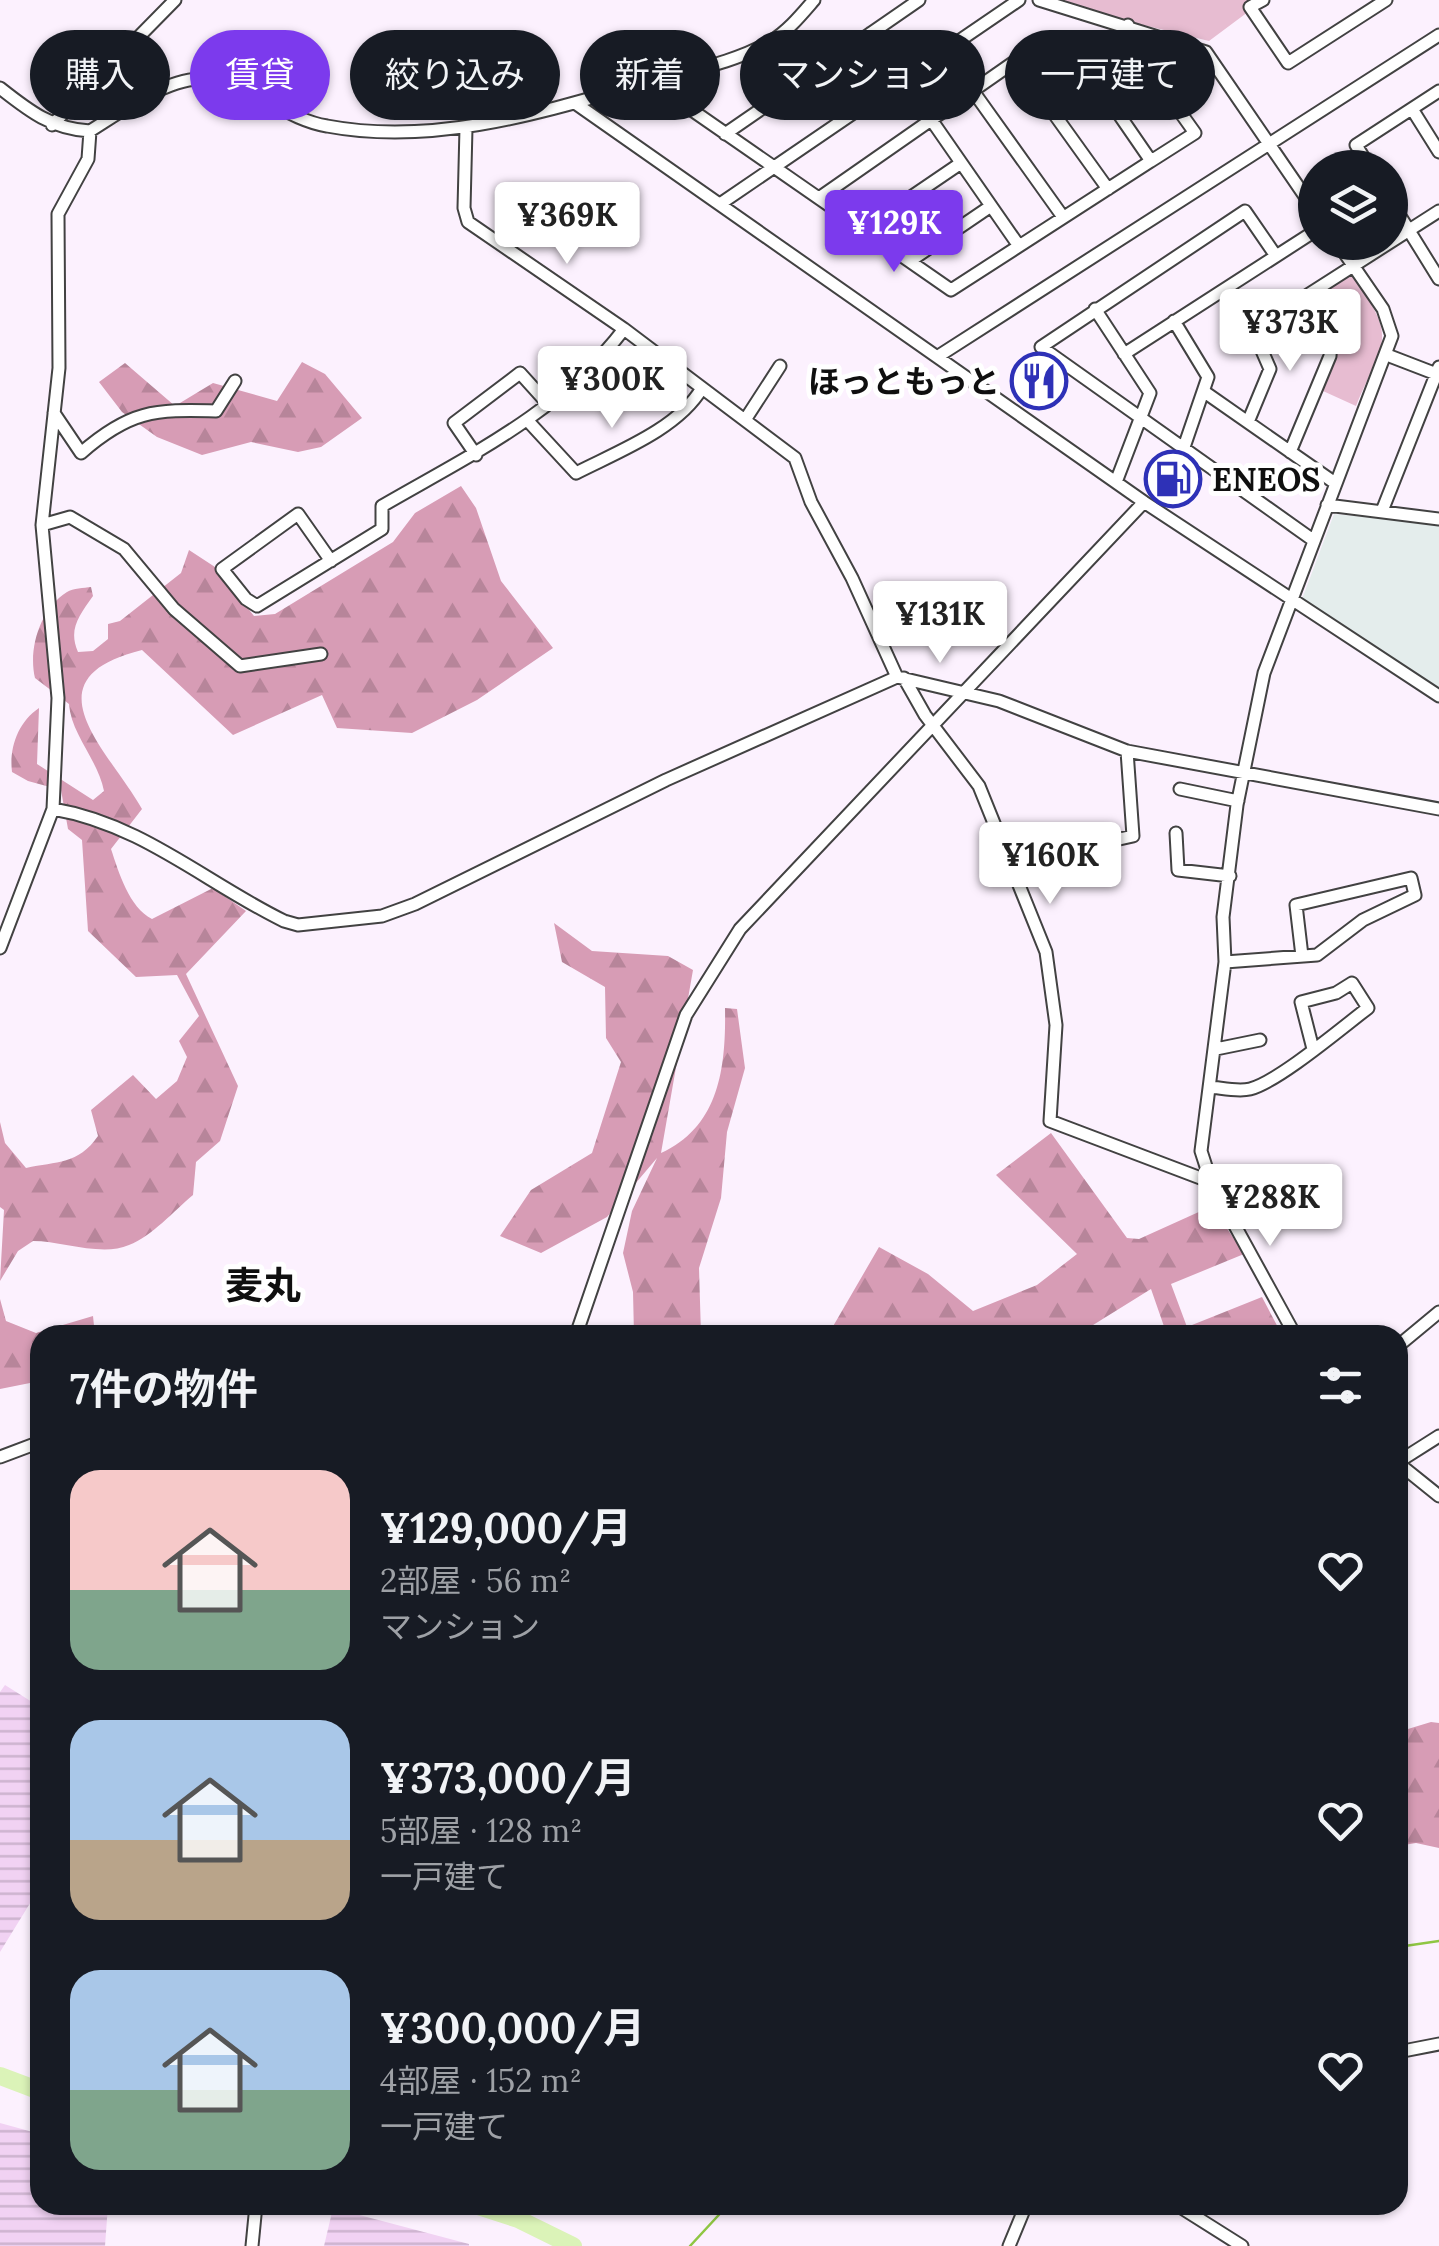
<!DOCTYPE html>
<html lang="ja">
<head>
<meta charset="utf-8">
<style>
	:root { --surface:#171b24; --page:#20242c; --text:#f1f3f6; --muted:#9ea1a6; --accent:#7c3aed }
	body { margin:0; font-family:Lora,"Noto Sans JP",serif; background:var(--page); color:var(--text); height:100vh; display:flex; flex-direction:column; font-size:38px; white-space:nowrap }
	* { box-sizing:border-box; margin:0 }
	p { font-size:32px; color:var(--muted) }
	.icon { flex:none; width:55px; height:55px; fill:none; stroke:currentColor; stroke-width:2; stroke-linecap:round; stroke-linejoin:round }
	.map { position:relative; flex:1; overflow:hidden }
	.drawer { position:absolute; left:30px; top:1325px; width:1378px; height:890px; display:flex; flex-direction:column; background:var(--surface); border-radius:30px; box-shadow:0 2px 8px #0004 }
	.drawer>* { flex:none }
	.banner { position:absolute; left:30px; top:30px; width:1380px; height:90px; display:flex; gap:20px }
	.controls { position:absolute; left:1298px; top:150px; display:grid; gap:20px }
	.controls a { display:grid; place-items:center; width:110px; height:110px; border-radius:50%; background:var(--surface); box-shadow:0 2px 8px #0004; font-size:50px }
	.price { position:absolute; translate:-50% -85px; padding:0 22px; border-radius:10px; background:#fff; color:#222; font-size:32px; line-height:65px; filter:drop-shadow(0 2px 5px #0008) }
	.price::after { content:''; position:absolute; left:50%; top:60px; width:30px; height:22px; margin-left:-15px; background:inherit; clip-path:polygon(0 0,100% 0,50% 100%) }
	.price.selected { background:var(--accent); color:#fff }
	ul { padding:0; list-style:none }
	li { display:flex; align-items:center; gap:30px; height:250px; padding:0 40px }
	li span { display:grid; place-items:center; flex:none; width:280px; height:200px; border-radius:30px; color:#555 }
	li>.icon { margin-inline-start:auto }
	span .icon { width:120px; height:120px; fill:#fffc; stroke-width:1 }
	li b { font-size:42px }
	h2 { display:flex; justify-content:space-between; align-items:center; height:120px; padding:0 40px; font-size:42px }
	.tag { padding:0 35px; border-radius:45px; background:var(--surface); box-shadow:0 2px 8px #0004; font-size:35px; line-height:90px }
	.tag.selected { background:var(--accent); color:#fff }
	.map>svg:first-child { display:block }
	.industrial { fill:#e4edec }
	.farmland { fill:url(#farmland-rules) }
	.grass { fill:#e7bcd1 }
	.forest { fill:url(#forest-firs) }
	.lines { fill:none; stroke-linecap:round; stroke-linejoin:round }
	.stream { stroke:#8fc643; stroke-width:2.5 }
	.river { stroke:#dbf3b8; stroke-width:18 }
	.minor-casing { stroke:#424242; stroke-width:15 }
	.minor { stroke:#fff; stroke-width:11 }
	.labels { text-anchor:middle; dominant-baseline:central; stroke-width:10; stroke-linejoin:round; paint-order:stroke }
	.poi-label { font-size:32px; font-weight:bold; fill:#0f0f0f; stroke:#fff; text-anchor:end }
	.quarter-label { font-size:38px; font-weight:bold; fill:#0f0f0f; stroke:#fff }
</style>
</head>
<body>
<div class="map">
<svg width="1439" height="2246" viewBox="0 0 1439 2246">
	<defs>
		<pattern id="farmland-rules" width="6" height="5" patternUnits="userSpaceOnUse" patternTransform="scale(2.5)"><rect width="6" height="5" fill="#f1d2f3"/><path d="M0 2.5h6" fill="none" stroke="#cdb3cf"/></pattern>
		<pattern id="forest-firs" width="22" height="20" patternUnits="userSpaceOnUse" patternTransform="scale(2.5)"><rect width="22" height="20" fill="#d79cb5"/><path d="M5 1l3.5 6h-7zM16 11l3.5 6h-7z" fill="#b7859a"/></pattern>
	</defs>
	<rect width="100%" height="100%" fill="#fcf1fe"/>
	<path class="industrial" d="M1334,514L1439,524V691L1302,599Z"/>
	<path class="farmland" d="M5,1685L40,1707V1887L0,1952V1692Z
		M0,2123L40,2134V2205H108L105,2246H0Z
		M333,2208L469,2244V2246H324Z"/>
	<path class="grass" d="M1041,0H1264L1209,41Z
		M1351,274C1398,340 1385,336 1356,406L1323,391L1335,356L1309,301Z"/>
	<path class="forest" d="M302,362L325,374L362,418L321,447L298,452L251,442L202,455L157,437L122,412L99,382L125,363L175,406L213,383L277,401Z
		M461,486L476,508L501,581L553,648L477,700L412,733L337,728L322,695L233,735L142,650C25,679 108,749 142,809L111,849C119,873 129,907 152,919L213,888L246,911L186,974L238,1086L220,1141L196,1162L193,1195C174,1211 152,1236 129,1245C102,1257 62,1241 33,1241L18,1251L0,1281L4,1210L0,1207V1122L5,1143L26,1168C57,1161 78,1165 98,1136L91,1110L133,1075L156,1099L177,1081L187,1057L179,1041L199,1016L177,975L136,977L88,931L82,840L68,829L61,790L28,781L12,772C9,748 18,722 39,708L37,764L93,800L104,791C98,760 71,734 69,704L35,678C28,649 40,609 67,592C73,588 84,588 91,587L93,596C79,616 68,629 78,652L93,651L108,639V624L120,621L181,573L189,550L215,567L254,616L275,614L393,542L415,513Z
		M554,923L592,951L668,956L693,970L661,1153C720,1126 726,1066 725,1008L737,1009L745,1068L727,1132L721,1198L699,1268L701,1335H634L633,1292L623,1253L632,1211L657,1158L607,1217L541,1253L500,1236L531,1190L592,1153L621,1062L606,1038L605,987L562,962Z
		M1051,1133L1127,1238L1139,1239L1212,1206L1244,1254L1171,1284L1187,1327L1262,1297L1282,1335H1167L1151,1289L1077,1335H828L879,1247L928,1274L973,1311L1037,1285L1077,1254L996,1175Z
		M0,1299L6,1321L36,1333L93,1316L95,1335H40V1381L0,1389Z
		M1431,1722L1439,1723V1848L1416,1843L1398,1846V1732Z"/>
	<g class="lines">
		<path class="stream" d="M1398,1947L1439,1941
			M690,2246L728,2205"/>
		<path class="river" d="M0,2076L40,2091
			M475,2205L518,2219L573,2246"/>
		<g class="minor-casing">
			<path id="minor" d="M1039,0L1206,52L1315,211
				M1263,0L1250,7L1288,63L1386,0
				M784,32L814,73
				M871,33L1019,246
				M1059,63L1047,104L1108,189
				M671,76L686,106L951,290L1151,161L1109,100L1128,25
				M0,88C29,111 52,129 90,131C119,113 164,80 199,79C244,78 283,119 327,126C438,147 549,110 655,80C692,70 736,62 770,42C788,31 801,15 814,0
				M973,91L1063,217
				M575,103L1144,502L1439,696
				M1412,109L1439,152
				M52,125L175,0
				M466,128L464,208L468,222L624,329L795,458L811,502L852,578L897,677
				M725,134L919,0
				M1370,168L1356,145L1439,91
				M819,198L1017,60L1032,56L1155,88L1170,98L1195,133L1151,161
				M1390,200L1439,279
				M720,204L1019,0
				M864,229L961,163
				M1276,256L1245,211L1041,347L1313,540
				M910,261L991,206
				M1224,290L1253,330L1439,211
				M1095,309L1150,393L1116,482
				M1174,321L1208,377L1183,450
				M1124,354L1315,231
				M940,355L1439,35
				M1387,355L1439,375
				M1206,393L1335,483
				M54,413L81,453C129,411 154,409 216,411L235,381
				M745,420L780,366
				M528,421L576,473C617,452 678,429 702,388
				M1248,422L1270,369L1253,330
				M1290,452L1330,356L1331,342L1303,298
				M476,455L454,423L520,373L548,404
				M1327,505L1439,519
				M1382,511L1439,367
				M42,525L70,517L124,549L174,609L240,666L321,654
				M331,561L298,514L222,569L246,599L257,606L382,529V506C470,455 561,412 624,329
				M904,678L925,715L979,786L1046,952L1056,1025L1050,1121L1211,1182
				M1180,789L1238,801
				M53,809C142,824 206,883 284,921L298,925L382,916L415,904L666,780L897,677L999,701L1127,751L1439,809
				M1176,833L1178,870L1230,876
				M1115,840L1133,836L1127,751
				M0,948L53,809L58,698L42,525L59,368L58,214L88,159L90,131
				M1225,962L1317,955L1363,920L1415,895L1411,878L1296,905L1302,956
				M1216,1049L1260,1040
				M1210,1087C1222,1088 1238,1092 1250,1089C1278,1082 1343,1027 1368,1008L1352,983L1336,993L1301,1002L1313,1049
				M576,1335L686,1015L740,929L1144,502
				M1295,1335L1211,1182L1201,1151L1225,962L1223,917L1237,805L1264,673L1392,336L1383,309L1337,242
				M1398,1346L1439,1312
				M0,1457L40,1442
				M1398,1462L1439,1436
				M1398,1463L1439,1496
				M1398,2052L1439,2044
				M1177,2205L1242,2246
				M252,2246L256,2205
				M1009,2246L1026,2205"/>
		</g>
		<use href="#minor" class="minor"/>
	</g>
	<defs>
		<g id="restaurant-ring" transform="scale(2.875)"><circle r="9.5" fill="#fff" stroke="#2e31b7" stroke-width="1.5"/><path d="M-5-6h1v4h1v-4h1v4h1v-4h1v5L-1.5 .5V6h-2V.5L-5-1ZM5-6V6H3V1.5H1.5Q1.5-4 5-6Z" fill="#2e31b7"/></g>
		<g id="fuel-ring" transform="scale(2.875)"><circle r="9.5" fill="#fff" stroke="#2e31b7" stroke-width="1.5"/><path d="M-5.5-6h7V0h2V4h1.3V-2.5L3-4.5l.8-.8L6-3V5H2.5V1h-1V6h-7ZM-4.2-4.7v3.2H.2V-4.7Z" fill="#2e31b7"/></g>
	</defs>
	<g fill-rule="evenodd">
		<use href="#restaurant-ring" x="1039" y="381"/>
		<use href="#fuel-ring" x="1173" y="479"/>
	</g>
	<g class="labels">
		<g class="poi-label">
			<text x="1000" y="381">ほっともっと</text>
			<text x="1212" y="479" text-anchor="start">ENEOS</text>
		</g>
		<g class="quarter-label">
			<text x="263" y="1285">麦丸</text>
		</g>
	</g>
</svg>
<div class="controls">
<a><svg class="icon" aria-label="layers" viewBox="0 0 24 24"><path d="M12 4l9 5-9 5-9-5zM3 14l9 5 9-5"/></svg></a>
</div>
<b class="price" style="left:567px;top:267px">¥369K</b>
<b class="price selected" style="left:894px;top:275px">¥129K</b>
<b class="price" style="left:1290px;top:374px">¥373K</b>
<b class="price" style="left:612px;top:431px">¥300K</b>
<b class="price" style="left:940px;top:666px">¥131K</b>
<b class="price" style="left:1050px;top:907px">¥160K</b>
<b class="price" style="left:1270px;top:1249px">¥288K</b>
<div class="banner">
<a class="tag">購入</a>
<a class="tag selected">賃貸</a>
<a class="tag">絞り込み</a>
<a class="tag">新着</a>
<a class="tag">マンション</a>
<a class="tag">一戸建て</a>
</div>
<section class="drawer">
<h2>7件の物件<svg class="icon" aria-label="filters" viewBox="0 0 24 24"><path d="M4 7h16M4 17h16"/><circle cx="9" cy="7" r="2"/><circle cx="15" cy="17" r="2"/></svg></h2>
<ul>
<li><span style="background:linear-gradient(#f6c9c9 60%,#7fa58c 0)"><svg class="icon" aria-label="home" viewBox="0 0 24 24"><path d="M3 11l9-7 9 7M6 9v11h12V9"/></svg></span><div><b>¥129,000/月</b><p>2部屋 · 56 m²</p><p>マンション</p></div><svg class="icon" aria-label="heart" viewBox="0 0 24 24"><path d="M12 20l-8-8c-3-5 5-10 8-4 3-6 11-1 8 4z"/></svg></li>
<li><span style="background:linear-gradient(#a9c7e8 60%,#b9a48a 0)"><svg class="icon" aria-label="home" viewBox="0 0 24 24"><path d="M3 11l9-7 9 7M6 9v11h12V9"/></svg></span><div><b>¥373,000/月</b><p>5部屋 · 128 m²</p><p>一戸建て</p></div><svg class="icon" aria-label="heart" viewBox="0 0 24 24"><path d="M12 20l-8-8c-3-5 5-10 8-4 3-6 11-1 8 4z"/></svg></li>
<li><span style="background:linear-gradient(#a9c7e8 60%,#7fa58c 0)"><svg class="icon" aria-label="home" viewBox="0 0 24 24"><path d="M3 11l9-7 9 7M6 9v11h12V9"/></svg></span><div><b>¥300,000/月</b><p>4部屋 · 152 m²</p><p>一戸建て</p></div><svg class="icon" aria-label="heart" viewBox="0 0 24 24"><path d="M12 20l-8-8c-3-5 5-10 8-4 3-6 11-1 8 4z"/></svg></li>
</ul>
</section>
</div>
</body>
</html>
